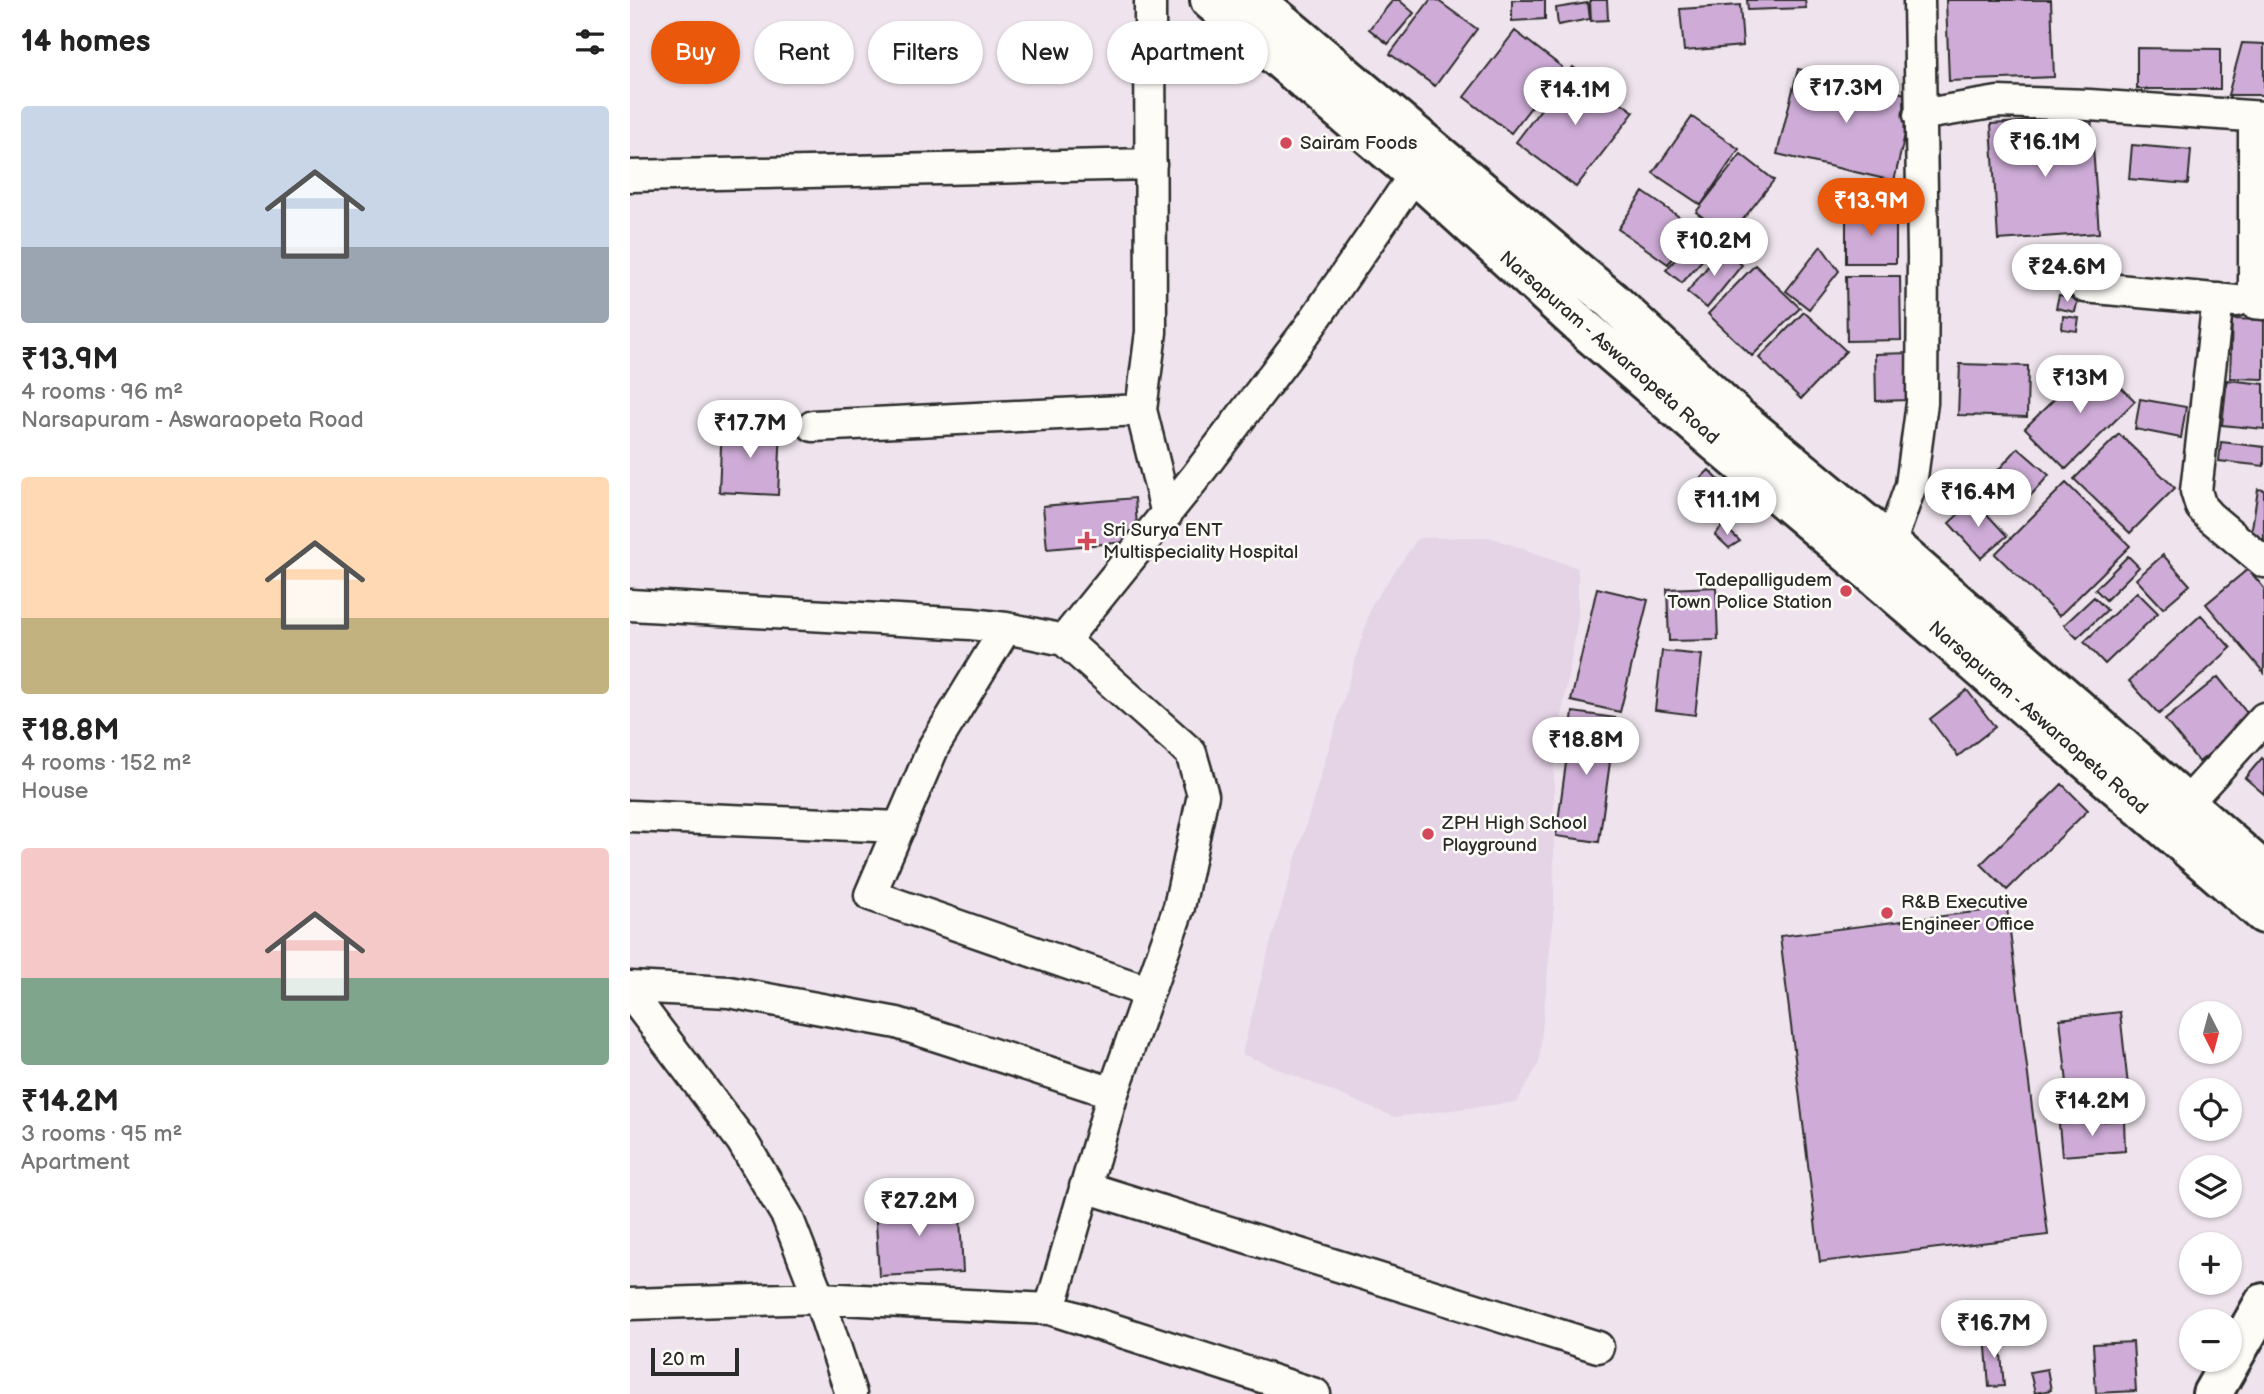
<!DOCTYPE html>
<html lang="en">
<head>
<meta charset="utf-8">
<style>
	:root { --surface:#fff; --page:#f2f2f2; --text:#222; --muted:#767676; --accent:#ea580c }
	body { margin:0; font-family:"Balsamiq Sans",sans-serif; background:var(--page); color:var(--text); height:100vh; display:flex; flex-direction:column; font-size:26px; white-space:nowrap }
	* { box-sizing:border-box; margin:0 }
	p { font-size:23px; color:var(--muted) }
	.icon { flex:none; width:38px; height:38px; fill:none; stroke:currentColor; stroke-width:2; stroke-linecap:round; stroke-linejoin:round }
	.map { position:relative; flex:1; overflow:hidden }
	.sheet { display:flex; flex-direction:column; background:var(--surface); width:630px }
	.sheet>* { flex:none }
	.hud { position:absolute; left:21px; top:21px; width:665px; height:63px; display:flex; gap:14px }
	.needle { width:46px; rotate:174deg }
	.controls { position:absolute; left:1549px; top:1001px; display:grid; gap:14px }
	.controls a { display:grid; place-items:center; width:63px; height:63px; border-radius:50%; background:var(--surface); box-shadow:0 2px 5px #0004; font-size:35px }
	.scale { position:absolute; left:21px; bottom:18px; width:88px; box-sizing:border-box; padding-left:7px; border:4px solid #2b2b2b; border-top:0; font-size:19px; line-height:24px; white-space:nowrap; color:#2b2b2b; -webkit-text-stroke:5px #fdfcf7; paint-order:stroke }
	.price { position:absolute; translate:-50% -60px; padding:0 16px; border-radius:24px; background:#fff; color:#222; font-size:23px; line-height:46px; filter:drop-shadow(0 2px 4px #0008) }
	.price::after { content:''; position:absolute; left:50%; top:42px; width:21px; height:16px; margin-left:-10px; background:inherit; clip-path:polygon(0 0,100% 0,50% 100%) }
	.price.selected { background:var(--accent); color:#fff }
	ul { padding:0; list-style:none }
	li { display:grid; align-content:center; gap:14px; height:371px; padding:0 21px }
	li span { display:grid; place-items:center; height:217px; border-radius:7px; color:#555 }
	li>.icon { margin-inline-start:auto }
	span .icon { width:126px; height:126px; fill:#fffc; stroke-width:1 }
	li b { font-size:30px }
	h2 { display:flex; justify-content:space-between; align-items:center; height:84px; padding:0 21px; font-size:30px }
	.tag { padding:0 24px; border-radius:32px; background:var(--surface); box-shadow:0 2px 5px #0004; font-size:24px; line-height:63px }
	.tag.selected { background:var(--accent); color:#fff }
	main { display:flex; flex:1; min-height:0 }
	.map>svg:first-child { display:block }
	.built { fill:#e5d3e6 }
	.building { fill:#ceacd7; stroke:#2b2b2b; stroke-width:2 }
	.lines { fill:none; stroke-linecap:round; stroke-linejoin:round }
	.street-casing { stroke:#2b2b2b; stroke-width:35 }
	.secondary-casing { stroke:#2b2b2b; stroke-width:44 }
	.primary-casing { stroke:#2b2b2b; stroke-width:44 }
	.street { stroke:#fdfcf7; stroke-width:30 }
	.secondary { stroke:#fdfcf7; stroke-width:38 }
	.primary { stroke:#fdfcf7; stroke-width:38 }
	.poi-dot { fill:#d1495b; stroke:#fdfcf7; stroke-width:2.5 }
	.labels { text-anchor:middle; dominant-baseline:central; stroke-width:5; stroke-linejoin:round; paint-order:stroke }
	.poi-label { font-size:19px; fill:#2b2b2b; stroke:#fdfcf7; text-anchor:start }
	.street-label { font-size:19px; fill:#2b2b2b; stroke:#fdfcf7 }
</style>
</head>
<body>
<main>
<section class="sheet">
<h2>14 homes<svg class="icon" aria-label="filters" viewBox="0 0 24 24"><path d="M4 7h16M4 17h16"/><circle cx="9" cy="7" r="2"/><circle cx="15" cy="17" r="2"/></svg></h2>
<ul>
<li><span style="background:linear-gradient(#c9d6e8 65%,#9aa5b1 0)"><svg class="icon" aria-label="home" viewBox="0 0 24 24"><path d="M3 11l9-7 9 7M6 9v11h12V9"/></svg></span><div><b>₹13.9M</b><p>4 rooms · 96 m²</p><p>Narsapuram - Aswaraopeta Road</p></div></li>
<li><span style="background:linear-gradient(#ffd9b3 65%,#c2b280 0)"><svg class="icon" aria-label="home" viewBox="0 0 24 24"><path d="M3 11l9-7 9 7M6 9v11h12V9"/></svg></span><div><b>₹18.8M</b><p>4 rooms · 152 m²</p><p>House</p></div></li>
<li><span style="background:linear-gradient(#f6c9c9 60%,#7fa58c 0)"><svg class="icon" aria-label="home" viewBox="0 0 24 24"><path d="M3 11l9-7 9 7M6 9v11h12V9"/></svg></span><div><b>₹14.2M</b><p>3 rooms · 95 m²</p><p>Apartment</p></div></li>
</ul>
</section>
<div class="map">
<svg width="1634" height="1394" viewBox="0 0 1634 1394">
	<rect width="100%" height="100%" fill="#efe4ed"/>
	<filter id="ink" filterUnits="userSpaceOnUse"><feTurbulence type="fractalNoise" baseFrequency=".0143" numOctaves="2"/><feDisplacementMap in="SourceGraphic" scale="14" xChannelSelector="R" yChannelSelector="G"/><feConvolveMatrix kernelMatrix="1 2 1 2 8 2 1 2 1" color-interpolation-filters="sRGB"/></filter>
	<g filter="url(#ink)">
		<path class="built" d="M859,537L948,568V618L924,761V907L909,1063L887,1102L764,1117L612,1054L639,948L742,604L788,538Z"/>
		<path class="building" d="M763,0H769L784,13L758,44L739,29Z
			M800,0H807L847,29L805,86L760,54Z
			M882,0H915V19L882,21Z
			M960,0H977L978,20L961,21Z
			M1117,0H1175L1176,8L1118,10Z
			M1316,0H1421L1424,77L1319,81Z
			M958,3L960,19L928,25L926,8Z
			M1110,5L1113,46L1054,51L1050,9Z
			M885,31L932,67L881,133L834,97Z
			M1612,43L1634,44V95H1598Z
			M1507,48L1590,49V89H1507Z
			M943,67L1004,112L946,187L886,142Z
			M1168,69L1284,96L1264,181L1147,154Z
			M1062,117L1109,149L1071,205L1023,173Z
			M1461,117L1469,233L1368,240L1361,124Z
			M1502,145L1561,150L1558,184L1499,179Z
			M1111,154L1144,180L1099,237L1066,212Z
			M1013,192L1064,227L1038,264L988,229Z
			M1216,213H1266V263H1216Z
			M1066,236L1082,249L1052,283L1036,270Z
			M1191,246L1209,271L1179,309L1156,291Z
			M1092,249L1112,265L1077,308L1057,292Z
			M1125,265L1170,308L1122,356L1078,314Z
			M1216,276H1270L1271,340L1217,341Z
			M1429,295L1448,299L1445,312L1426,308Z
			M1174,312L1216,351L1171,399L1129,358Z
			M1433,316L1449,318L1447,331L1432,329Z
			M1602,319L1634,320V379L1600,378Z
			M1280,353V400L1246,401L1245,354Z
			M1464,360L1505,401L1436,469L1395,428Z
			M1330,364L1398,366L1397,417L1328,415Z
			M1597,380L1634,384V429L1592,425Z
			M1510,399L1556,407L1551,438L1505,429Z
			M92,424L151,427L148,495L89,492Z
			M1489,434L1545,488L1500,533L1444,479Z
			M1591,442L1634,447V466L1589,461Z
			M1388,448L1419,475L1393,504L1362,477Z
			M1079,470L1104,496L1086,514L1060,488Z
			M1436,483L1500,546L1429,616L1365,554Z
			M1628,489L1634,490V543L1620,541Z
			M505,498L508,541L417,549L413,506Z
			M1344,500L1377,536L1351,558L1319,523Z
			M1093,525L1110,541L1099,548L1085,535Z
			M1533,555L1560,585L1533,608L1506,579Z
			M1498,556L1509,567L1476,600L1465,589Z
			M1618,569L1634,588V673L1576,604Z
			M1086,587L1088,640L1039,641L1037,589Z
			M967,588L1018,600L990,712L941,701Z
			M1507,592L1528,613L1475,664L1454,642Z
			M1464,597L1477,610L1447,638L1434,625Z
			M1571,615L1601,648L1529,714L1499,681Z
			M1032,651L1072,655L1065,715L1025,710Z
			M1588,677L1622,719L1569,762L1535,720Z
			M1337,690L1365,727L1328,756L1300,719Z
			M943,712L986,718L969,842L926,836Z
			M1632,758L1634,760V794L1615,778Z
			M1432,784L1458,810L1377,890L1351,864Z
			M1377,908L1418,1235L1190,1262L1150,936Z
			M1490,1012L1498,1086L1438,1092L1430,1019Z
			M1494,1120L1495,1151L1432,1156L1429,1124Z
			M329,1200L333,1272L249,1276L245,1205Z
			M1369,1333L1374,1386L1359,1387L1355,1334Z
			M1503,1342L1506,1391L1466,1393L1463,1344Z
			M1417,1369L1421,1390L1405,1393L1400,1372Z"/>
		<g class="lines">
			<g class="street-casing">
				<path id="street" d="M520,0L521,332L511,410L537,514
					M1289,115L1368,102L1459,105L1634,117
					M1624,117V303L1634,304
					M0,176L521,164
					M1455,287L1606,301
					M1588,299L1566,491L1571,507L1579,516L1634,562
					M183,426L511,410
					M1249,558L1260,544L1281,485L1292,403L1293,257L1289,0
					M0,605L341,624L376,628L434,640L561,753L573,795L549,907L483,1093L420,1309
					M376,628L304,746L240,895L519,992
					M434,640L564,479L678,329L785,174L799,158
					M1556,804L1634,718
					M0,816L270,827
					M0,987L99,992L267,1023L483,1093
					M0,993L112,1141L157,1216L189,1298L221,1394
					M455,1187L968,1347
					M0,1304L189,1298L420,1309L685,1394"/>
			</g>
			<g class="secondary-casing">
				<path id="secondary" d="M1582,1394L1634,1303"/>
			</g>
			<g class="primary-casing">
				<path id="primary" d="M580,0L785,174L956,330L1087,443L1239,571L1634,914
					M625,0L981,300L1108,418L1260,544L1634,872"/>
			</g>
			<use href="#street" class="street"/>
			<use href="#secondary" class="secondary"/>
			<use href="#primary" class="primary"/>
		</g>
	</g>
	<g class="poi-dot">
		<circle cx="656" cy="143" r="7"/>
		<path d="M453.5 530.5h7v7h7v7h-7v7h-7v-7h-7v-7h7z"/>
		<circle cx="1216" cy="591" r="7"/>
		<circle cx="798" cy="834" r="7"/>
		<circle cx="1257" cy="913" r="7"/>
	</g>
	<g class="labels">
		<g class="poi-label">
			<text x="670" y="143">Sairam Foods</text>
			<text x="473" y="530">Sri Surya ENT<tspan x="473" dy="22">Multispeciality Hospital</tspan></text>
			<text x="1202" y="580" text-anchor="end">Tadepalligudem<tspan x="1202" dy="22">Town Police Station</tspan></text>
			<text x="812" y="823">ZPH High School<tspan x="812" dy="22">Playground</tspan></text>
			<text x="1271" y="902">R&amp;B Executive<tspan x="1271" dy="22">Engineer Office</tspan></text>
		</g>
		<g class="street-label">
			<text transform="translate(979 348) rotate(41)">Narsapuram - Aswaraopeta Road</text>
			<text transform="translate(1408 718) rotate(41)">Narsapuram - Aswaraopeta Road</text>
		</g>
	</g>
</svg>
<div class="controls">
<a><svg class="needle" viewBox="-14 -14 28 28"><path d="M0-13l5 13h-10z" fill="#e53935"/><path d="M0 13l5-13h-10z" fill="#767676"/></svg></a>
<a><svg class="icon" aria-label="locate" viewBox="0 0 24 24"><circle cx="12" cy="12" r="6"/><path d="M12 2v4M12 18v4M2 12h4M18 12h4"/></svg></a>
<a><svg class="icon" aria-label="layers" viewBox="0 0 24 24"><path d="M12 4l9 5-9 5-9-5zM3 14l9 5 9-5"/></svg></a>
<a>+</a>
<a>−</a>
</div>
<div class="scale">20 m</div>
<b class="price" style="left:1216px;top:125px">₹17.3M</b>
<b class="price" style="left:945px;top:127px">₹14.1M</b>
<b class="price" style="left:1415px;top:179px">₹16.1M</b>
<b class="price selected" style="left:1241px;top:238px">₹13.9M</b>
<b class="price" style="left:1084px;top:278px">₹10.2M</b>
<b class="price" style="left:1437px;top:304px">₹24.6M</b>
<b class="price" style="left:1450px;top:415px">₹13M</b>
<b class="price" style="left:120px;top:460px">₹17.7M</b>
<b class="price" style="left:1348px;top:529px">₹16.4M</b>
<b class="price" style="left:1097px;top:537px">₹11.1M</b>
<b class="price" style="left:956px;top:777px">₹18.8M</b>
<b class="price" style="left:1462px;top:1138px">₹14.2M</b>
<b class="price" style="left:289px;top:1238px">₹27.2M</b>
<b class="price" style="left:1364px;top:1360px">₹16.7M</b>
<div class="hud">
<a class="tag selected">Buy</a>
<a class="tag">Rent</a>
<a class="tag">Filters</a>
<a class="tag">New</a>
<a class="tag">Apartment</a>
</div>
</div>
</main>
</body>
</html>
